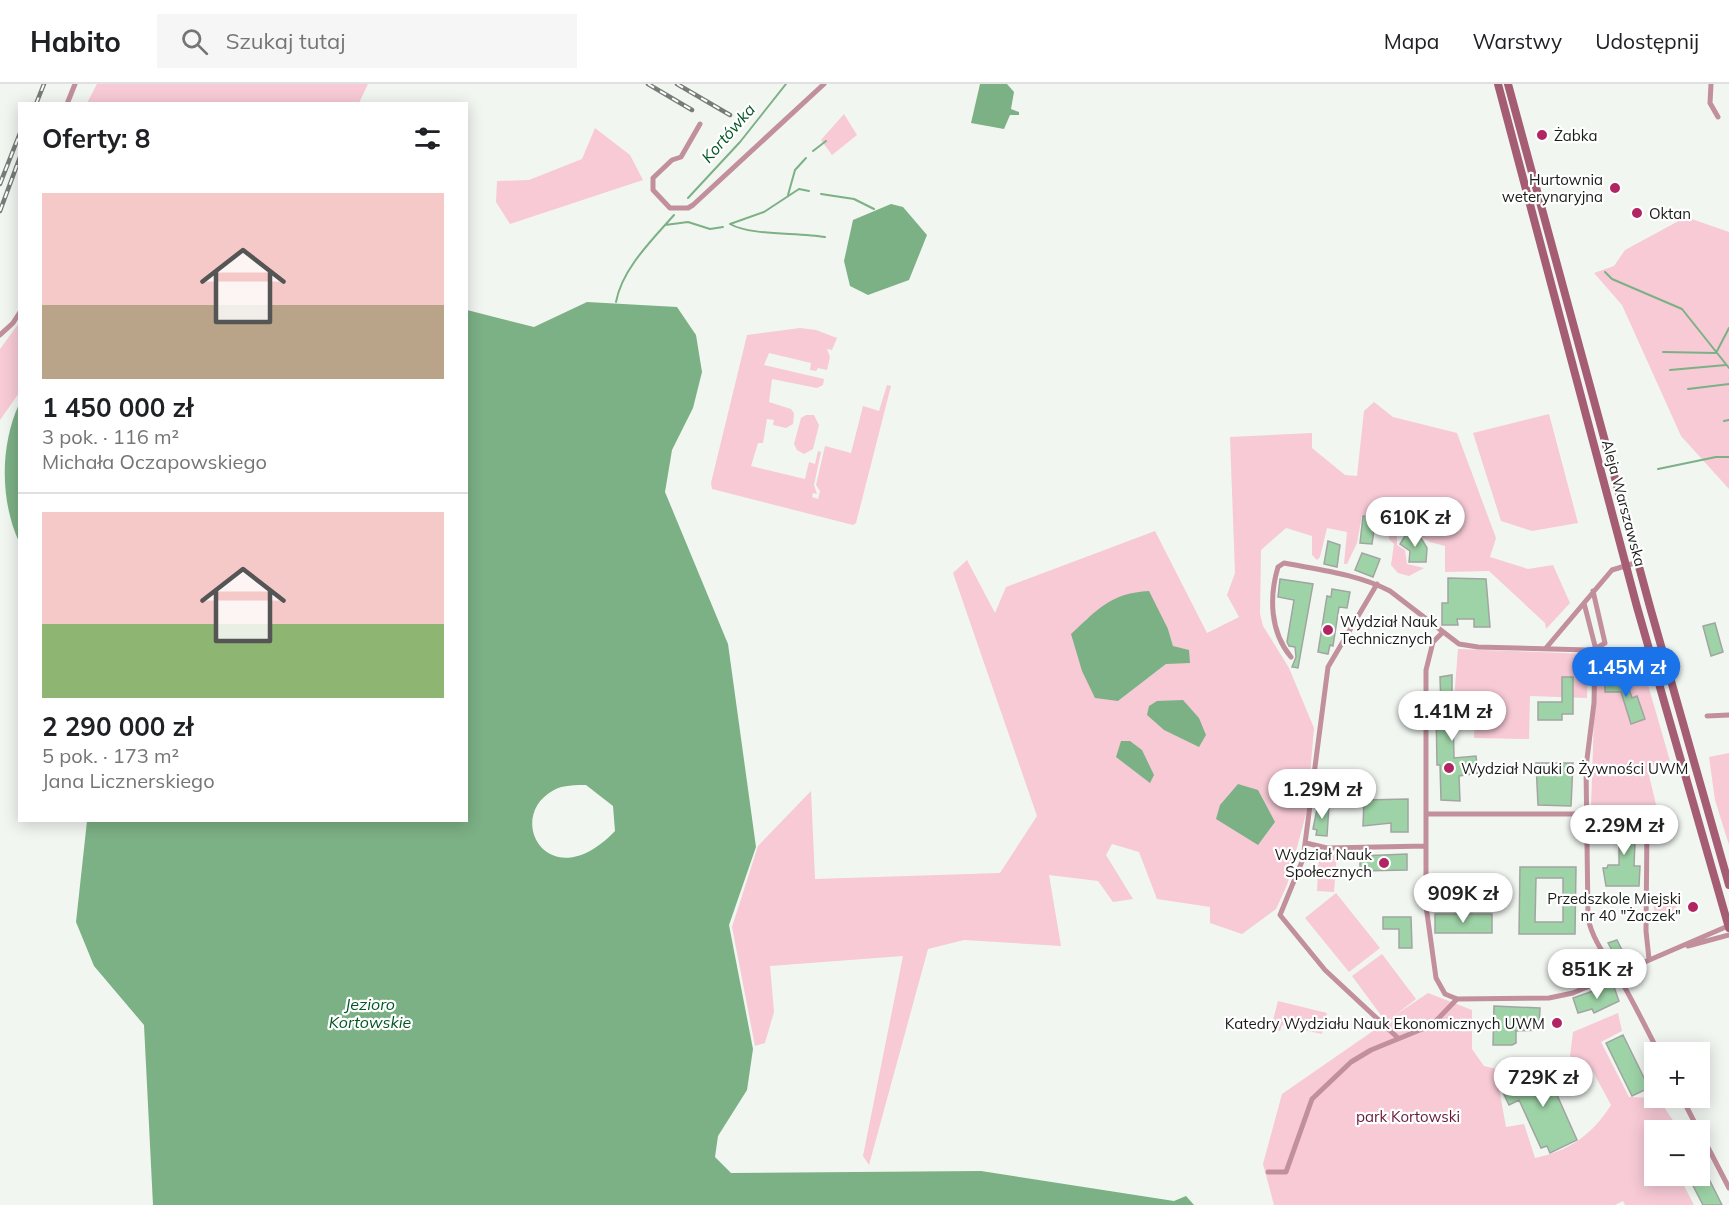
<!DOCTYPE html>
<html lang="pl">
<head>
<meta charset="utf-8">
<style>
	:root { --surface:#fff; --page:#f6f6f6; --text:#202124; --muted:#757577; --line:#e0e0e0; --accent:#1a73e8 }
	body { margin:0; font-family:Mulish,sans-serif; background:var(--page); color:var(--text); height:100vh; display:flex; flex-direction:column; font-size:22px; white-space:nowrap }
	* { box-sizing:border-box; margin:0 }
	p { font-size:20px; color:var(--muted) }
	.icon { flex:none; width:33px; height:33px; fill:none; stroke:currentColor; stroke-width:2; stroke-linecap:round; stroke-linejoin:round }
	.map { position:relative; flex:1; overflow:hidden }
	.details { position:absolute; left:18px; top:18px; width:450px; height:720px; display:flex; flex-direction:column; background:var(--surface); border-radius:0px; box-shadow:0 3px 15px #0003 }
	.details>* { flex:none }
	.controls { position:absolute; left:1644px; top:958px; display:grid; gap:12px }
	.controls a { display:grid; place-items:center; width:66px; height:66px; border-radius:0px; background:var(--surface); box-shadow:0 3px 15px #0003; font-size:30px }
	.price { position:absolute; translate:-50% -51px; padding:0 14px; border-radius:21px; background:#fff; color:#222; font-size:20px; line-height:39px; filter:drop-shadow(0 2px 3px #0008) }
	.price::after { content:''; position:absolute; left:50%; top:36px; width:18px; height:14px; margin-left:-9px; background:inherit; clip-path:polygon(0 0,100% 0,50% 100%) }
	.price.on { background:var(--accent); color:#fff }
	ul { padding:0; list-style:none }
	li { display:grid; align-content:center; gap:12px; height:318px; padding:0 24px }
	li+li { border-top:2px solid var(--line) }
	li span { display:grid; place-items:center; height:186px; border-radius:0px; color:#555 }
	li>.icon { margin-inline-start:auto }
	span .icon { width:108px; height:108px; fill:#fffc; stroke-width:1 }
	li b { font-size:26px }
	h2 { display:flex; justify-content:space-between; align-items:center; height:72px; padding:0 24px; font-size:26px }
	header { display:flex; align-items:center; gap:36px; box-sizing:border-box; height:84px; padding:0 30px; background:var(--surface); border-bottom:2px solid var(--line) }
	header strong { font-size:28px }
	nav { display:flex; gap:33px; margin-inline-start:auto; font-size:21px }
	.search { width:420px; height:54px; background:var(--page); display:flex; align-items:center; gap:15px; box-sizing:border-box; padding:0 21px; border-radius:0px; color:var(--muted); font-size:22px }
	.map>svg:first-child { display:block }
	.green { fill:#f7cad6; fill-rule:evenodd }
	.water { fill:#7cb085; fill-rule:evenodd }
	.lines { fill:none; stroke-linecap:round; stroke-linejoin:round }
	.stream { stroke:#7cb085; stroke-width:2 }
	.building { fill:#9ed3a7; stroke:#a1a5a1; stroke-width:1.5; fill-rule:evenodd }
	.street { stroke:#c28f9d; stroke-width:5 }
	.secondary { stroke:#a55d74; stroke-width:8 }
	.rail-casing { stroke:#787c78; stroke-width:4.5 }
	.rail { stroke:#fff; stroke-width:2; stroke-dasharray:7; stroke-linecap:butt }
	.poi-dot { fill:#b12662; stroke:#fff; stroke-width:2 }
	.labels { text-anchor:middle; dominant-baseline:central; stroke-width:4.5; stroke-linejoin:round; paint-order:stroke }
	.poi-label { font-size:15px; fill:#1a1c1a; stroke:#fff; text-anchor:start }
	.street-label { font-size:15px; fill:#1a1c1a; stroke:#fff }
	.park-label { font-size:15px; fill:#661938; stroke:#fff }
	.water-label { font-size:16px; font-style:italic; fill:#005722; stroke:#fff }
</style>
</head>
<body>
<header>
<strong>Habito</strong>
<div class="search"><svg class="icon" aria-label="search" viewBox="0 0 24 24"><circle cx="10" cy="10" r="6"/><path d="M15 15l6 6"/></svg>Szukaj tutaj</div>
<nav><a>Mapa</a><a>Warstwy</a><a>Udostępnij</a></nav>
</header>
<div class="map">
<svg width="1729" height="1121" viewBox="0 0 1729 1121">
	<rect width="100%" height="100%" fill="#f1f6f1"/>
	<path class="green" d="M97,0H368L359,19H87Z
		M844,30L857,51L832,71L821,56Z
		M595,44L630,71L643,96L510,140L496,118L497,97L529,96L582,75Z
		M1686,133L1729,148V405L1681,352L1622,221L1594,189L1614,182L1625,166Z
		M19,239V309L0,336V265Z
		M800,244L816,246L837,254L832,266L827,265L830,273L827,286L818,284L816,287L810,286L811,279L769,269L764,281L824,295L823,301L817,304L772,295L769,318L791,325L794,329L793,340L786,344L773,341L774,336L767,335L763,359H758L751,382L805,395L809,378L815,380L818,367L821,368L814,401L817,410L813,409L812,413L818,415L820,407L816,401L825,362L851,369L863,322L879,327L887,301L891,302L856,439L853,441L712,405L711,399L747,251Z
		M1374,318L1393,333L1457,349L1496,454L1490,473L1528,485L1553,481L1570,519L1546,545L1545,539L1489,487L1445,488V462L1430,458L1403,441L1397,451V461L1405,466L1407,480L1424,484L1409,492L1398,489L1391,481L1394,460L1389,455L1388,437L1362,431L1357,459L1347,480H1344L1347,448L1327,444L1320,473L1317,476L1312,471V452L1286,444L1261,466L1260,530L1263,542L1289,584L1314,644L1307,726L1287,801L1276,825L1242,850L1210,839V823L1157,815L1139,768L1112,760L1106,771L1133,815L1113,818L1098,797L1049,791L1061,862L964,856L928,865L869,1081L863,1072L903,872L770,882L774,928L765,959L755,962L732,843L758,762L811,707L815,795L1000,789L1037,732L953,489L967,476L995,529L1006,503L1155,447L1207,549L1239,533L1227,511L1235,489L1230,353L1312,349V364L1345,391L1357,392L1364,327ZM1088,534L1168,545L1173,562L1166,580L1118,617L1072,550Z
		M1549,330L1578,439L1532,447L1501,437L1473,349Z
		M806,331H814L819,341L813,365L804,370L797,366L794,360L801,334Z
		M1458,565L1588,570L1587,614L1530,612L1529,655L1474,654L1475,617L1454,616Z
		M1638,566L1670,677L1647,683L1658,729L1591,725L1596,572Z
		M1729,669V761L1715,716L1709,673Z
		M1319,769L1337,770L1334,808L1317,807Z
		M1336,809L1380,864L1349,888L1305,834Z
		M1674,814L1678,830L1656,840L1653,818Z
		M1382,870L1416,915L1394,932L1428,909L1472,926V965L1484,982L1504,987L1512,1000L1499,1004L1506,1043L1524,1040L1535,1074C1569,1067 1592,1051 1611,1021L1592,986L1570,972L1573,948L1618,929L1622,947L1601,958L1629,1013L1658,1014L1680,1047H1654V1092H1679L1694,1121H1625L1623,1117L1615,1121H1274L1263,1080L1282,1010L1386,938L1352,892Z
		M1278,917L1327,929L1322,950L1282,941L1280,947L1271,944Z"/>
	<path class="water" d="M980,0H1007L1014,8L1011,25L1019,28V31H1010L1004,45L971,39Z
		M891,120L903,123L927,151L909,196L868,211L850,202L844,177L853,136Z
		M587,218L677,223L696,251L702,288L693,324L672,366L665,408L728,560L756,763L729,841L753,965L747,1006L718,1052L715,1073L731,1089L981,1087L1174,1117L1186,1112L1194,1121H153L144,941L94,882L76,838L87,737L466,736L467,226L534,243ZM586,701L613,722L615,747C549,816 503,733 554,706C563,701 576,701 586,701Z
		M19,320V458C0,416 0,362 19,320Z
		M1149,507L1168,545L1173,562L1189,566L1190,579L1166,580L1118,617L1095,614L1082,587L1071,550C1098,525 1111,509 1149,507Z
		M1183,616L1199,634L1206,651L1199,663L1164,646L1147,631L1149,622L1157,617Z
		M1121,657H1130L1142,666L1154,691L1150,699L1116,673Z
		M1238,700L1258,706L1275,738L1258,761L1216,735L1220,721Z"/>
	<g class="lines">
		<path class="stream" d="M813,67L826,57
			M821,110L854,115L874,125
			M788,111L795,86L806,74
			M688,114L740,58L786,0
			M730,140C751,152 798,148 825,153
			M730,140L764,128L799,105L809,107
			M665,141L688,138L710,145L723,143
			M1605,188L1612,195L1682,225L1729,284
			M616,218C622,185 652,156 674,131
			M1663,268L1716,269L1729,244
			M1670,286L1726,281
			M1688,305L1729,300
			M1724,337L1729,336
			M1658,385L1716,373H1729"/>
	</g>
	<path class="building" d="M1363,432L1376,433L1372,460L1360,459Z
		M1408,447L1421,454L1427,464L1426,478H1409L1410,467L1400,460Z
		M1328,457L1340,461L1337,483L1324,480Z
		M1362,469L1380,475L1373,493L1355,486Z
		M1448,494L1486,495L1490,543H1474V535H1457L1458,541H1442V519H1448Z
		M1280,495L1313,500L1298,584L1292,583L1296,573L1295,563L1289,562L1287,558L1294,516L1278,513Z
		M1332,505L1350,508L1347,524L1339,523L1333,562L1330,561L1328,570L1318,568L1327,512L1331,513Z
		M1715,539L1723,568L1711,572L1703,542Z
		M1452,591V618H1475L1476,635L1464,636V630L1453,631L1454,674L1476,672L1478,689L1459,692L1460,717L1441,716L1440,681H1437L1436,625H1441L1440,593Z
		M1562,593H1573V630H1562V636H1538V618H1562Z
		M1605,593H1625V599H1627L1632,614L1637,612L1645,635L1631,640L1621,608H1605Z
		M1536,679H1573L1571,722L1538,721Z
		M1408,715V748H1391V739L1363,742L1364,716Z
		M1318,720L1329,721L1327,752L1316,751L1317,746L1313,745Z
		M1609,739L1640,740L1641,758H1635L1634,782H1640L1639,802H1606L1603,784H1607L1608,781H1619V755L1610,754Z
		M1407,770V786L1360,787V772Z
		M1520,783H1576L1575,850H1519ZM1536,794H1563V838H1535Z
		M1435,830H1492V849H1435Z
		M1383,833H1411L1412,864H1399V845H1383Z
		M1617,856L1625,872L1617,875L1608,859Z
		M1613,900L1619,917L1594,929L1592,925L1578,929L1573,914Z
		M1494,922L1540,924L1539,946L1516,947V959L1512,961H1493Z
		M1623,951L1649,1004L1632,1012L1606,959Z
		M1554,981L1562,998L1553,1002L1577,1056L1550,1069L1547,1062L1541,1064L1519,1016L1509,1021L1501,1004Z
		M1700,1077L1722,1121H1703L1688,1092H1700Z"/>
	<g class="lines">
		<path class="street" d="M1711,0L1710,19L1718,33
			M67,20L75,0
			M700,40L681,73L672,76L653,94V106L670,124H688L693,121L824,0
			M0,251L13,239L20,228
			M1377,500L1328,583L1303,775L1280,831L1325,886L1398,954
			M1593,507L1605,559L1595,565V569L1594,619L1586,683L1588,834C1593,858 1608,875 1620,895C1634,919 1646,944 1659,969
			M1442,549L1433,558L1426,586V822L1436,894L1445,910L1457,915L1549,914L1573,909L1728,842
			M1546,564L1584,519
			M1291,573C1270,548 1269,513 1278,483L1284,479C1320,486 1357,490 1390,507L1459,560L1478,563L1589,566L1595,565V562L1584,519L1612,486L1638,478
			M1707,632L1729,631
			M1426,730H1578L1644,733L1647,740L1646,847L1649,875
			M1306,759L1327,764L1426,762
			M1426,822H1467
			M1688,862L1729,851
			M1596,898L1605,875
			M1682,1014L1699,1047
			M1700,1048L1729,1104
			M1268,1088H1286L1312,1015L1351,978L1371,966L1432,941L1457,915"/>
		<path class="secondary" d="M1498,0L1637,523L1729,844
			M1508,0L1650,523L1729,801"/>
		<g class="rail-casing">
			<path id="rail" d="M648,0L692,26
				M677,0L730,31
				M36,20L44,0
				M0,100L20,49
				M0,127L20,73"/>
		</g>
		<use href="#rail" class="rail"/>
	</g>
	<g class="poi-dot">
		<circle cx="1542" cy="51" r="6"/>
		<circle cx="1615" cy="104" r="6"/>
		<circle cx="1637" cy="129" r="6"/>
		<circle cx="1328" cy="546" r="6"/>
		<circle cx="1449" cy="684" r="6"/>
		<circle cx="1384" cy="779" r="6"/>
		<circle cx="1693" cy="823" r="6"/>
		<circle cx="1557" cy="939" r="6"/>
	</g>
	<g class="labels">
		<g class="poi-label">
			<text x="1554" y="51">Żabka</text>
			<text x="1603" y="95" text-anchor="end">Hurtownia<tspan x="1603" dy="17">weterynaryjna</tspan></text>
			<text x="1649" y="129">Oktan</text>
			<text x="1340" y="537">Wydział Nauk<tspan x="1340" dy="17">Technicznych</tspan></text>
			<text x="1461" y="684">Wydział Nauki o Żywności UWM</text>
			<text x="1372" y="770" text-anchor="end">Wydział Nauk<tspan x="1372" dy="17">Społecznych</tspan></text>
			<text x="1681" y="814" text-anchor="end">Przedszkole Miejski<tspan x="1681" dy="17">nr 40 "Żaczek"</tspan></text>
			<text x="1545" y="939" text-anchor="end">Katedry Wydziału Nauk Ekonomicznych UWM</text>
		</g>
		<g class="street-label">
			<text transform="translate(1624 419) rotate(75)">Aleja Warszawska</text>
		</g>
		<g class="park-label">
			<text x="1408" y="1032">park Kortowski</text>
		</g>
		<g class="water-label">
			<text transform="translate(728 49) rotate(-49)">Kortówka</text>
			<text x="370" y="920">Jezioro<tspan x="370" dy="18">Kortowskie</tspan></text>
		</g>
	</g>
</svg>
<div class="controls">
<a>+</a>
<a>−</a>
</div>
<b class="price" style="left:1415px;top:464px">610K zł</b>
<b class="price on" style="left:1626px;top:614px">1.45M zł</b>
<b class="price" style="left:1452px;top:658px">1.41M zł</b>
<b class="price" style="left:1322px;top:736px">1.29M zł</b>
<b class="price" style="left:1624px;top:772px">2.29M zł</b>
<b class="price" style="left:1463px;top:840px">909K zł</b>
<b class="price" style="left:1597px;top:916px">851K zł</b>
<b class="price" style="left:1543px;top:1024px">729K zł</b>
<section class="details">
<h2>Oferty: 8<svg class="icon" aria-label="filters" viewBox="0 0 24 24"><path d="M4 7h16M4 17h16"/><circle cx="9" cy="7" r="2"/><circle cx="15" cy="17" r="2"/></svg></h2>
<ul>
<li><span style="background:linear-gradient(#f6c9c9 60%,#b9a48a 0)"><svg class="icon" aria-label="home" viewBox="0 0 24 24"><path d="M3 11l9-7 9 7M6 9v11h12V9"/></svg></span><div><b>1 450 000 zł</b><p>3 pok. · 116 m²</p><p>Michała Oczapowskiego</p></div></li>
<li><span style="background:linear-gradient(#f6c9c9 60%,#8fb573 0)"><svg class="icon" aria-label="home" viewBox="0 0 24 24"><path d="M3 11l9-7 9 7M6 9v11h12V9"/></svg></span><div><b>2 290 000 zł</b><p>5 pok. · 173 m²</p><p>Jana Licznerskiego</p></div></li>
</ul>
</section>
</div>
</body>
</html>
